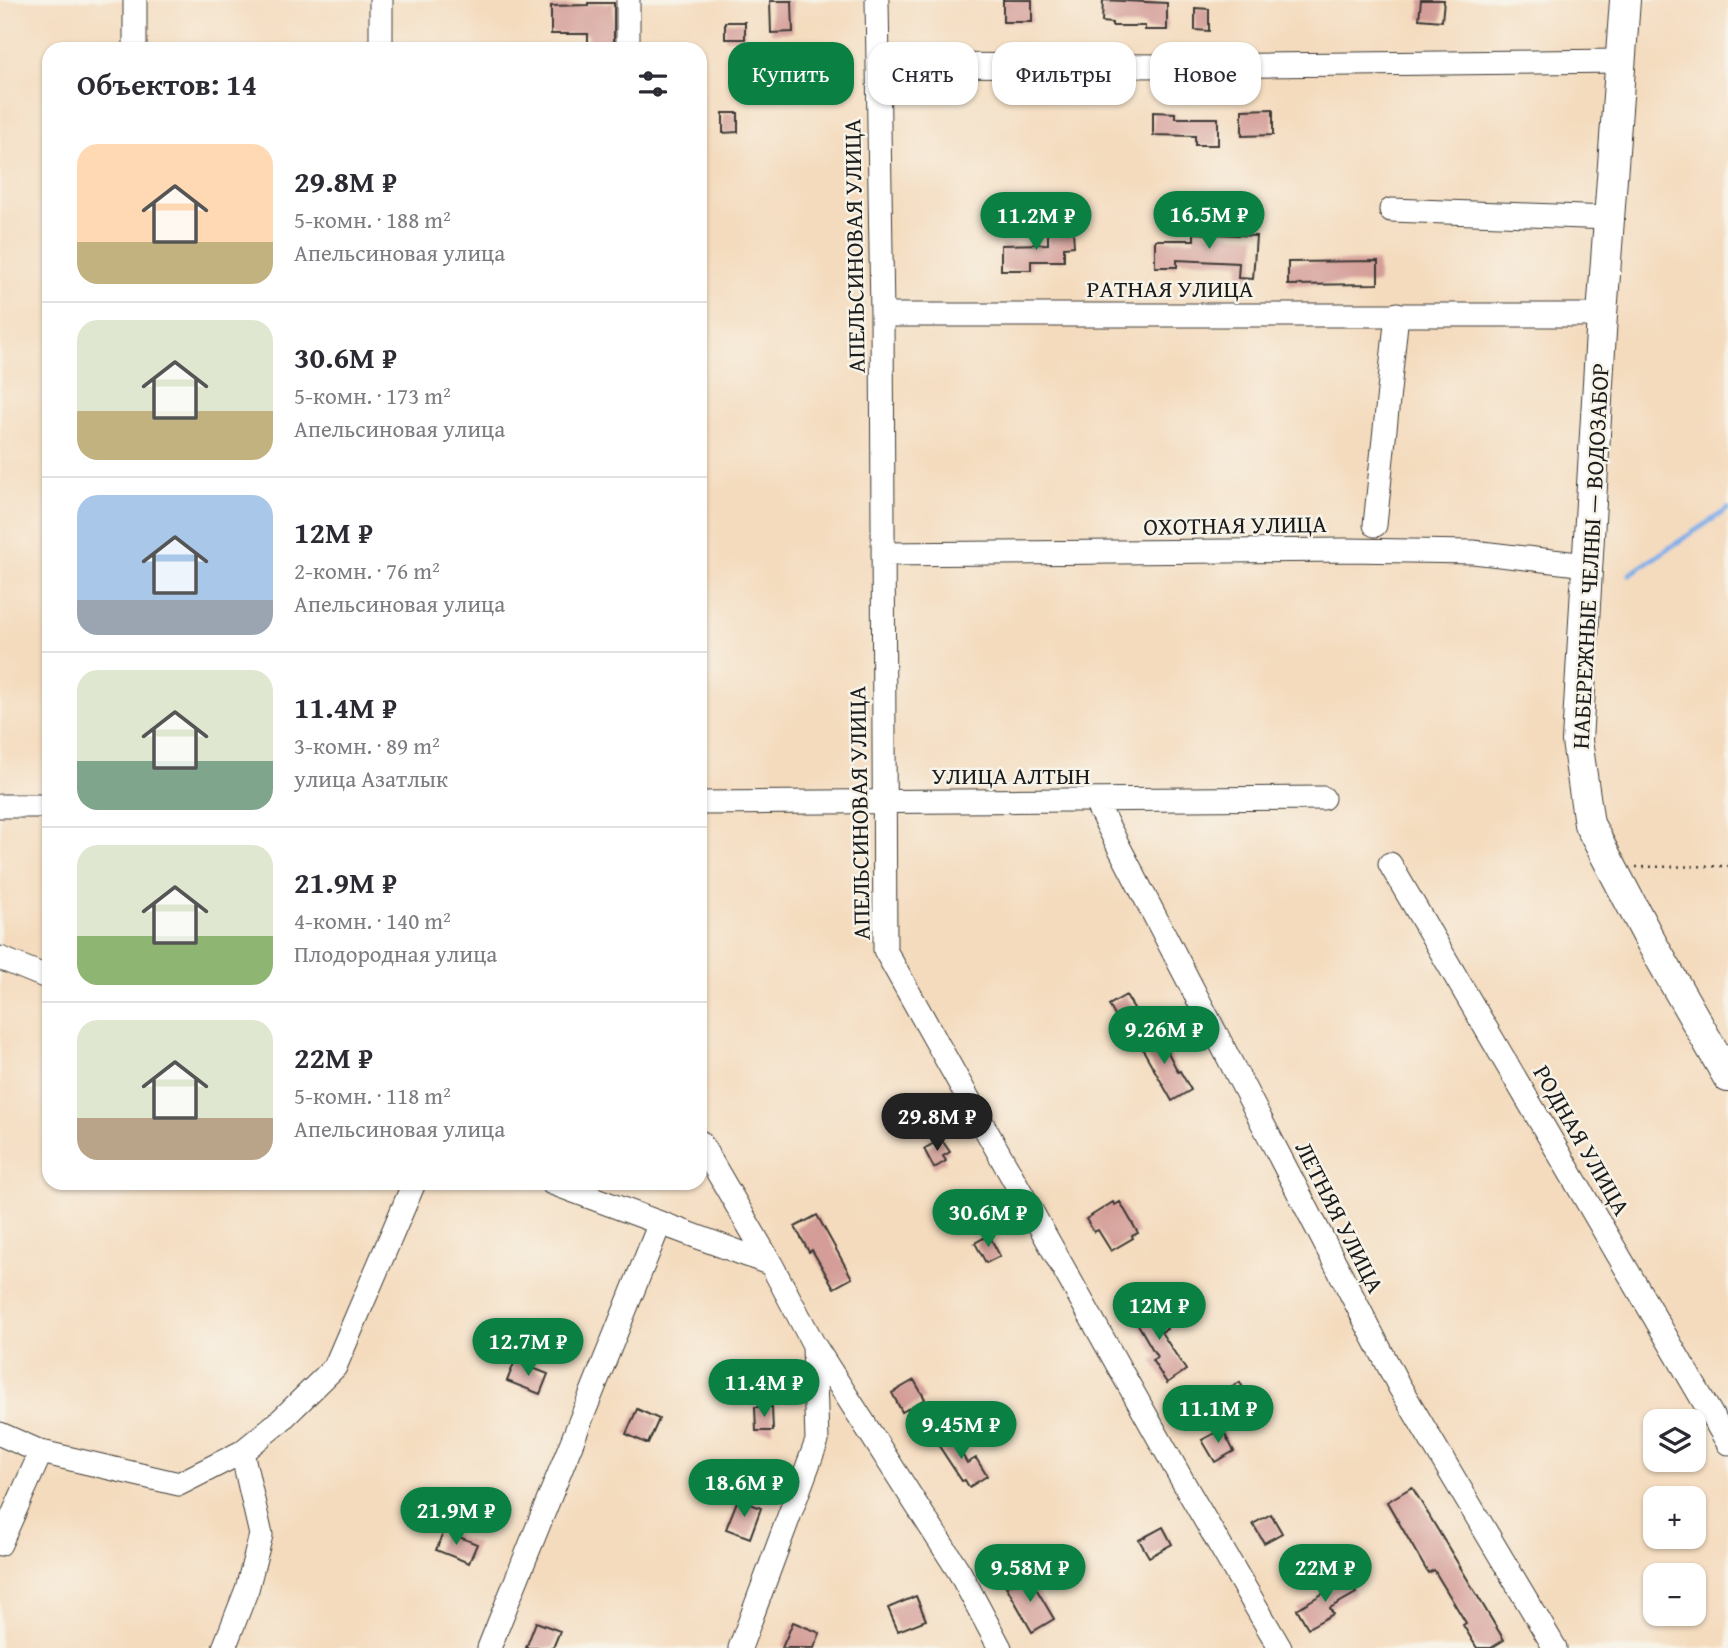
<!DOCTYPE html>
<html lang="ru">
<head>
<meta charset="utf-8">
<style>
	:root { --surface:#fff; --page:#f7f7f7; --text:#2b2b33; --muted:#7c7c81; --line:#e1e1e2; --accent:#0b8043 }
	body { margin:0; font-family:"Gentium Book Plus",serif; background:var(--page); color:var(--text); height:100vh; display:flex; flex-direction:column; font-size:26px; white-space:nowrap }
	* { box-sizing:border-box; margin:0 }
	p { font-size:23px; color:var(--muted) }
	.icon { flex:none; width:38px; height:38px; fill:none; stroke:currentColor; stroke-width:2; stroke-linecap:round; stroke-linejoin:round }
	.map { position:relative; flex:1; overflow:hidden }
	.details { position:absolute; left:42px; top:42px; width:665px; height:1148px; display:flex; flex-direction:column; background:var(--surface); border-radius:21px; box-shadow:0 2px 5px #0004 }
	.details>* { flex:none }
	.guide { position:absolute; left:728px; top:42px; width:665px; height:63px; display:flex; gap:14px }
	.fabs { position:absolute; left:1643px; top:1409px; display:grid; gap:14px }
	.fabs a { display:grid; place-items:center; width:63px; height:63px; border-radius:14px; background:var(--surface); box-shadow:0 2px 5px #0004; font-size:35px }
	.price { position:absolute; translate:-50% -60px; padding:0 16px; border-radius:24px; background:var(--accent); color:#fff; font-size:23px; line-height:46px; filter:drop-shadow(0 2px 4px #0008) }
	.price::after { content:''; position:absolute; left:50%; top:42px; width:21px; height:16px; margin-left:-10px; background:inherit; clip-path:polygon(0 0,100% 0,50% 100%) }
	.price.current { background:#222; color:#fff }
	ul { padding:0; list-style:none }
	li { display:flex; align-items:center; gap:21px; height:175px; padding:0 35px }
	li+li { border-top:2px solid var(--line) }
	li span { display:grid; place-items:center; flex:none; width:196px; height:140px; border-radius:21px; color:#555 }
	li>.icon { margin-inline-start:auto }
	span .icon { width:84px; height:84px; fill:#fffc; stroke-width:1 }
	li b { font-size:30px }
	h2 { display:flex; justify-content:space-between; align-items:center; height:84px; padding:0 35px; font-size:30px }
	.pill { padding:0 24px; border-radius:21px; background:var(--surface); box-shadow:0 2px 5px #0004; font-size:24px; line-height:63px }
	.pill.current { background:var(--accent); color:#fff }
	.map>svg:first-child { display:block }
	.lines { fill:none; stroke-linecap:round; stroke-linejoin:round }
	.stream { stroke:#7eaee9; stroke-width:5 }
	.building { fill:#d49d97 }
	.minor-casing { stroke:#3c3934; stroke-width:25 }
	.major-casing { stroke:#3c3934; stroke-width:32 }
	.path { stroke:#3c3934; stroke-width:2.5; stroke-dasharray:2 5; stroke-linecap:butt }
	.minor { stroke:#fff; stroke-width:23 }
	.major { stroke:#fff; stroke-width:30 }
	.labels { text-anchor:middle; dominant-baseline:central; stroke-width:5; stroke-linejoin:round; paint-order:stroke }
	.street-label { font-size:24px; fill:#1c1c1c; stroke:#f7f3e8 }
</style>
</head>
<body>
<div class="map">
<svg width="1728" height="1648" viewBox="0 0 1728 1648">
	<rect width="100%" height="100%" fill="#f7f3e8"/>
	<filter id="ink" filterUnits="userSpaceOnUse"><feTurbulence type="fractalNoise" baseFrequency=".0143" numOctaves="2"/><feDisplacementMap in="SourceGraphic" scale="14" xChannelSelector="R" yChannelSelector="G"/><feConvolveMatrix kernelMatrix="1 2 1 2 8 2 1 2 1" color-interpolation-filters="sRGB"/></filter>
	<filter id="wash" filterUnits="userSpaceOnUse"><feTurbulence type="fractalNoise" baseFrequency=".00686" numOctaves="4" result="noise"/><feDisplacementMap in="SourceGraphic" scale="28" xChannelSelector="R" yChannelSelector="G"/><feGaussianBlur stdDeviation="1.57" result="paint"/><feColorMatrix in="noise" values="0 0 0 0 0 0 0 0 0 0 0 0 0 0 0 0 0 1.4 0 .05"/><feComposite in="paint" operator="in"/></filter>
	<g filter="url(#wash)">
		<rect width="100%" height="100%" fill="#f4dbbe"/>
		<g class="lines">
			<path class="stream" d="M1630,574L1728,509"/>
		</g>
		<g id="blocks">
			<path class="building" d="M1003,0H1032V22H1003Z
				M1103,0L1167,3V30H1145V26H1112V23L1102,22Z
				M1421,0H1444L1442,21L1419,19Z
				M770,1H792L793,32L771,33Z
				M588,3H614V47H588V34H551V6L588,5Z
				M1195,8L1209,9V31L1195,30Z
				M725,22H745V39H725Z
				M1273,109V135L1242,136V110Z
				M1153,112L1175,113V118H1218V145H1195V136L1153,135Z
				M723,113H738V132L723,133Z
				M1048,231H1073L1074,246L1064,247V261H1031V270H1001V245L1048,244Z
				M1194,233L1256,236L1253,279L1238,278L1239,263L1177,260V267H1155V240H1194Z
				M1378,261V284L1288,285V262Z
				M1126,995L1135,1010L1117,1020L1109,1005Z
				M1157,1031L1178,1072L1180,1071L1191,1090L1172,1101L1138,1041Z
				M941,1139L950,1152L943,1156L946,1161L934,1168L924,1149Z
				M1113,1202L1115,1205L1120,1202L1138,1233L1132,1236L1133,1238L1111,1251L1098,1230L1094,1232L1086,1219Z
				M817,1215L852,1278L834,1288L812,1250L809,1252L795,1227Z
				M989,1235L1000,1256L986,1263L975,1243Z
				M1152,1302L1167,1329L1161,1332L1186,1370L1167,1383L1152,1360L1157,1357L1132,1314Z
				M515,1361L548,1374L540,1394L507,1381Z
				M914,1380L925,1399L902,1412L892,1393Z
				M1240,1382L1248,1398L1233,1406L1224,1391Z
				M755,1407H772L773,1431H756Z
				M637,1409L659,1419L648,1444L626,1434Z
				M1222,1429L1234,1451L1215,1462L1202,1440Z
				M949,1431L967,1463L976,1458L987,1476L969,1487L965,1480L962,1481L935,1440Z
				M1412,1487L1504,1640L1491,1648H1477L1463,1625L1466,1623L1434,1570L1428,1573L1387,1502Z
				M738,1499L761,1508L750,1538L726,1529Z
				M1271,1514L1282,1533L1264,1543L1253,1524Z
				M1163,1527L1172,1544L1149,1557L1139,1540Z
				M444,1531L477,1544L469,1563L436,1550Z
				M1030,1578L1054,1619L1032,1632L1006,1586Z
				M1347,1579L1356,1593L1330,1608L1333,1614L1308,1628L1297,1609Z
				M916,1596L926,1620L898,1631L888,1608Z
				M536,1622L560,1631L553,1648H526Z
				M793,1622L820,1633L814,1648H782Z"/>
		</g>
	</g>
	<g filter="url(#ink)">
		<use href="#blocks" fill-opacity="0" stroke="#3c3934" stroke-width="2"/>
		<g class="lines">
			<g class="minor-casing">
				<path id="minor" d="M135,0V49
					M381,0V49
					M628,0V49
					M877,0L882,315L885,950L1190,1494L1280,1648
					M878,65L1186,66L1619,61
					M1391,210L1610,218
					M882,315H1602
					M1375,525L1397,314
					M883,554L1347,550L1473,552L1587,565
					M1095,801L1399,1386L1555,1648
					M700,803L1323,798
					M0,806H49
					M1390,864L1728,1443
					M0,958L49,978
					M700,1142L771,1264L814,1345L960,1573L1000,1648
					M552,1183L771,1264
					M0,1434L41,1452L179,1484L242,1452L281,1420L335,1367L414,1183
					M0,1544L41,1452
					M224,1648L247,1589L261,1535L242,1452
					M489,1648L660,1223
					M740,1648L817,1441L814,1347"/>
			</g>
			<g class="major-casing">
				<path id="major" d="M1625,0L1602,315L1577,741L1589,824L1651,942L1728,1077"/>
			</g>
			<path class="path" d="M1636,867L1728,866"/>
			<use href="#minor" class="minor"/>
			<use href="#major" class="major"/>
		</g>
	</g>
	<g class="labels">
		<g class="street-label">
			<text transform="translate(854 246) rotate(-91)">АПЕЛЬСИНОВАЯ УЛИЦА</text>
			<text x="1170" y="288">РАТНАЯ УЛИЦА</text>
			<text transform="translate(1235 525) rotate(-1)">ОХОТНАЯ УЛИЦА</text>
			<text transform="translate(1590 556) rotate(-87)">НАБЕРЕЖНЫЕ ЧЕЛНЫ — ВОДОЗАБОР</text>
			<text x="1011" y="775">УЛИЦА АЛТЫН</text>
			<text transform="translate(859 813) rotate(-91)">АПЕЛЬСИНОВАЯ УЛИЦА</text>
			<text transform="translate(1582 1140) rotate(60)">РОДНАЯ УЛИЦА</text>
			<text transform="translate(1340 1217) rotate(63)">ЛЕТНЯЯ УЛИЦА</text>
		</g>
	</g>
</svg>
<div class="fabs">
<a><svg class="icon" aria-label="layers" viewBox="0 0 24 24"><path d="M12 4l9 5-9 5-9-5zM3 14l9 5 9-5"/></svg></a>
<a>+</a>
<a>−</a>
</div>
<b class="price" style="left:1209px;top:251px">16.5M ₽</b>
<b class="price" style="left:1036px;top:252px">11.2M ₽</b>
<b class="price" style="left:1164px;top:1066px">9.26M ₽</b>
<b class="price current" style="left:937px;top:1153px">29.8M ₽</b>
<b class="price" style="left:988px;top:1249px">30.6M ₽</b>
<b class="price" style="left:1159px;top:1342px">12M ₽</b>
<b class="price" style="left:528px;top:1378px">12.7M ₽</b>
<b class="price" style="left:764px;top:1419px">11.4M ₽</b>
<b class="price" style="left:1218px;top:1445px">11.1M ₽</b>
<b class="price" style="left:961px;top:1461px">9.45M ₽</b>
<b class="price" style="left:744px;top:1519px">18.6M ₽</b>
<b class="price" style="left:456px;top:1547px">21.9M ₽</b>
<b class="price" style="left:1030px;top:1604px">9.58M ₽</b>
<b class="price" style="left:1325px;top:1604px">22M ₽</b>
<div class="guide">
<a class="pill current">Купить</a>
<a class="pill">Снять</a>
<a class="pill">Фильтры</a>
<a class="pill">Новое</a>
</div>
<section class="details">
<h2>Объектов: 14<svg class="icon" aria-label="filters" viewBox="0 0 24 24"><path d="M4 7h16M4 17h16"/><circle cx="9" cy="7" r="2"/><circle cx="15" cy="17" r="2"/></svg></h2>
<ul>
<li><span style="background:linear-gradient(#ffd9b3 70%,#c2b280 0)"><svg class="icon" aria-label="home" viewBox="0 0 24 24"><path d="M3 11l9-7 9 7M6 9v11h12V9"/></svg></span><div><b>29.8M ₽</b><p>5-комн. · 188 m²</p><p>Апельсиновая улица</p></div></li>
<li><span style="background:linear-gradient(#dfe7d0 65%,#c2b280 0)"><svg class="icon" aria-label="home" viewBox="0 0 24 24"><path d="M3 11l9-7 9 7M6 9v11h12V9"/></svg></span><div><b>30.6M ₽</b><p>5-комн. · 173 m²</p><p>Апельсиновая улица</p></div></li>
<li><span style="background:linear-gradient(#a9c7e8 75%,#9aa5b1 0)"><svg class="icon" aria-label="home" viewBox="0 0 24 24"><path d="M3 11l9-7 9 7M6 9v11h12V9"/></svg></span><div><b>12M ₽</b><p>2-комн. · 76 m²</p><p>Апельсиновая улица</p></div></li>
<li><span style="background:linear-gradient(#dfe7d0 65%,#7fa58c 0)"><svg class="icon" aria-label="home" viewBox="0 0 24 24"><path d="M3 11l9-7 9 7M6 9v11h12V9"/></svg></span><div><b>11.4M ₽</b><p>3-комн. · 89 m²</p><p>улица Азатлык</p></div></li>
<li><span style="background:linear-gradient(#dfe7d0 65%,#8fb573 0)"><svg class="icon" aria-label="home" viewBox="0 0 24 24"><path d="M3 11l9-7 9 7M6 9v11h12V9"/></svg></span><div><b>21.9M ₽</b><p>4-комн. · 140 m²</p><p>Плодородная улица</p></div></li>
<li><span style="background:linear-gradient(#dfe7d0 70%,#b9a48a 0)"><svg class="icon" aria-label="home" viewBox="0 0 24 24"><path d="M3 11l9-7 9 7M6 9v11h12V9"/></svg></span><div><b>22M ₽</b><p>5-комн. · 118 m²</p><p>Апельсиновая улица</p></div></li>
</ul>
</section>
</div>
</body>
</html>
